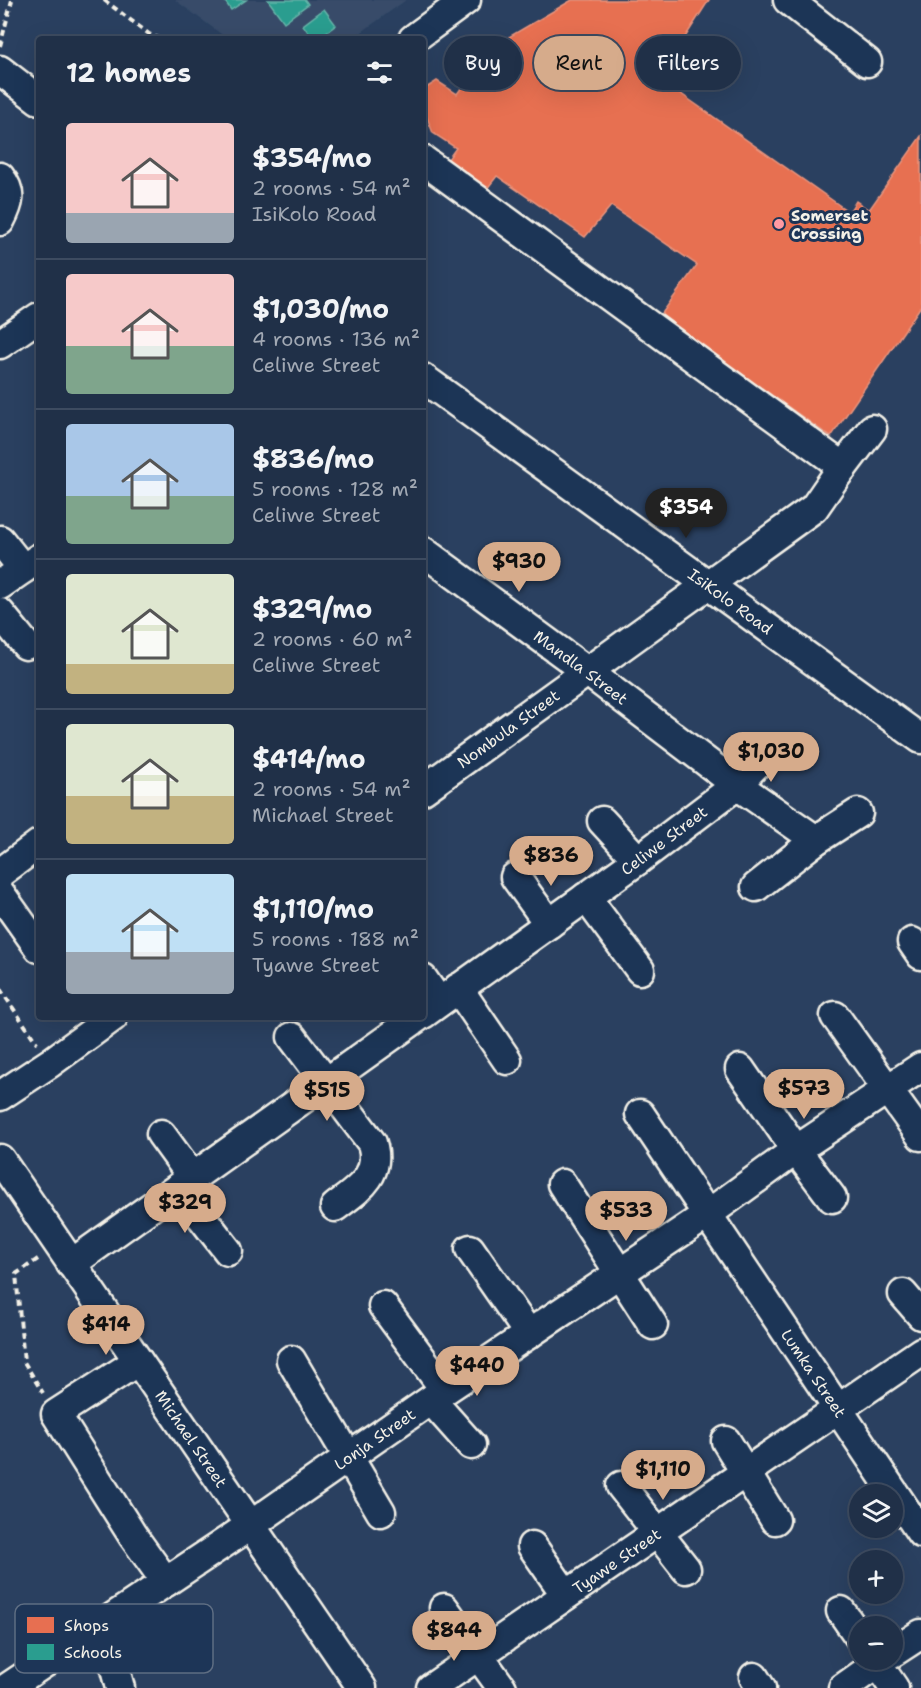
<!DOCTYPE html>
<html lang="en">
<head>
<meta charset="utf-8">
<style>
	:root { --surface:#203048; --page:#28384f; --text:#f1f3f6; --muted:#a2a9b4; --line:#3d4b60; --accent:#d6ab8b }
	body { margin:0; font-family:"Shantell Sans",sans-serif; background:var(--page); color:var(--text); height:100vh; display:flex; flex-direction:column; font-size:22px; white-space:nowrap }
	* { box-sizing:border-box; margin:0 }
	p { font-size:20px; color:var(--muted) }
	.icon { flex:none; width:33px; height:33px; fill:none; stroke:currentColor; stroke-width:2; stroke-linecap:round; stroke-linejoin:round }
	.map { position:relative; flex:1; overflow:hidden }
	.details { position:absolute; left:36px; top:36px; width:390px; height:984px; display:flex; flex-direction:column; background:var(--surface); border-radius:6px; box-shadow:0 6px 24px #0002,0 0 0 2px var(--line) }
	.details>* { flex:none }
	.top-card { position:absolute; left:444px; top:36px; width:387px; height:54px; display:flex; gap:12px }
	.tools { position:absolute; left:849px; top:1484px; display:grid; gap:12px }
	.tools a { display:grid; place-items:center; width:54px; height:54px; border-radius:50%; background:var(--surface); box-shadow:0 6px 24px #0002,0 0 0 2px var(--line); font-size:30px }
	.price { position:absolute; translate:-50% -51px; padding:0 14px; border-radius:21px; background:var(--accent); color:#111; font-size:20px; line-height:39px; filter:drop-shadow(0 2px 3px #0008) }
	.price::after { content:''; position:absolute; left:50%; top:36px; width:18px; height:14px; margin-left:-9px; background:inherit; clip-path:polygon(0 0,100% 0,50% 100%) }
	.price.active { background:#222; color:#fff }
	ul { padding:0; list-style:none }
	li { display:flex; align-items:center; gap:18px; height:150px; padding:0 30px }
	li+li { border-top:2px solid var(--line) }
	li span { display:grid; place-items:center; flex:none; width:168px; height:120px; border-radius:6px; color:#555 }
	li>.icon { margin-inline-start:auto }
	span .icon { width:72px; height:72px; fill:#fffc; stroke-width:1 }
	li b { font-size:26px }
	h2 { display:flex; justify-content:space-between; align-items:center; height:72px; padding:0 30px; font-size:26px }
	.pill { padding:0 21px; border-radius:27px; background:var(--surface); box-shadow:0 6px 24px #0002,0 0 0 2px var(--line); font-size:21px; line-height:54px }
	.pill.active { background:var(--accent); color:#111 }
	.map>svg:first-child { display:block }
	.built { fill:#374c69 }
	.shops { fill:#e76f51; stroke:#eb967e; stroke-width:1.5 }
	.schools { fill:#2a9d8f; stroke:#67b6aa; stroke-width:1.5 }
	.lines { fill:none; stroke-linecap:round; stroke-linejoin:round }
	.minor-casing { stroke:#f4f1e8; stroke-width:33 }
	.path { stroke:#f4f1e8; stroke-width:4; stroke-dasharray:6 4.5; stroke-linecap:butt }
	.minor { stroke:#1d3557; stroke-width:28 }
	.poi-dot { fill:#ff9aa2; stroke:#1d3557; stroke-width:2 }
	.labels { text-anchor:middle; dominant-baseline:central; stroke-width:6; stroke-linejoin:round; paint-order:stroke }
	.poi-label { font-size:16px; font-weight:bold; fill:#f4f1e8; stroke:#1d3557; text-anchor:start }
	.street-label { font-size:16px; fill:#f4f1e8; stroke:#1d3557 }
	.key { fill:#1d3557; stroke:#5e6d82; stroke-width:1.5 }
	.key-label { font-size:16px; fill:#f4f1e8 }
</style>
</head>
<body>
<div class="map">
<svg width="921" height="1688" viewBox="0 0 921 1688">
	<rect width="100%" height="100%" fill="#2a4060"/>
	<filter id="ink" filterUnits="userSpaceOnUse"><feTurbulence type="fractalNoise" baseFrequency=".0167" numOctaves="2"/><feDisplacementMap in="SourceGraphic" scale="12" xChannelSelector="R" yChannelSelector="G"/><feConvolveMatrix kernelMatrix="1 2 1 2 8 2 1 2 1" color-interpolation-filters="sRGB"/></filter>
	<g filter="url(#ink)">
		<path class="built" d="M175,0H406L352,39H228Z"/>
		<path class="shops" d="M572,0H709L664,70L683,81L677,91L849,212L856,201L869,210L921,136V306L831,437L660,316L697,265L611,206L585,237L497,176L475,204L438,173L456,148L433,133L423,107V90L437,81L457,94L490,48Z"/>
		<path class="schools" d="M224,0H246L231,10Z
			M268,0H305L308,4L284,22Z
			M324,9L336,25L317,39H313L303,25Z"/>
		<g class="lines">
			<g class="minor-casing">
				<g id="minor">
					<path d="M788,0L867,62"/>
					<path d="M413,39L466,0"/>
					<path d="M0,70L39,100"/>
					<path d="M423,160L843,467"/>
					<path d="M0,177C13,193 9,204 0,221"/>
					<path d="M0,344L39,317"/>
					<path id="s1" d="M423,378L921,739"/>
					<path d="M0,540L23,569"/>
					<path id="s2" d="M423,551L588,672L737,785L816,840"/>
					<path d="M0,585L39,558"/>
					<path d="M0,613L26,645"/>
					<path id="s3" d="M423,790L814,508L834,479L872,429"/>
					<path d="M602,821L638,860"/>
					<path d="M0,873L39,844"/>
					<path d="M515,877L549,924"/>
					<path d="M756,887L816,840L858,813"/>
					<path d="M0,893L39,948"/>
					<path d="M586,897L640,970"/>
					<path d="M912,942L921,955"/>
					<path d="M423,979L439,1002"/>
					<path d="M458,988L507,1060"/>
					<path id="s4" d="M423,1014L638,860L737,785L770,750"/>
					<path d="M835,1016L921,1136"/>
					<path d="M292,1037L372,1143C382,1176 357,1190 335,1207"/>
					<path d="M740,1069L796,1150L832,1198"/>
					<path d="M0,1096L50,1063L113,1017"/>
					<path id="s5" d="M640,1114L921,1533"/>
					<path d="M161,1134L193,1178"/>
					<path id="s6" d="M0,1159L362,1688"/>
					<path d="M562,1184L653,1325"/>
					<path d="M179,1188L228,1251"/>
					<path d="M470,1249L529,1334"/>
					<path d="M71,1264L418,1017"/>
					<path d="M903,1294L921,1315"/>
					<path d="M383,1306L445,1390"/>
					<path d="M291,1360L381,1512"/>
					<path d="M138,1361L56,1414L133,1536L166,1582"/>
					<path d="M431,1400L471,1445"/>
					<path d="M726,1441L775,1520"/>
					<path d="M621,1486L686,1569"/>
					<path d="M532,1546L566,1595"/>
					<path d="M444,1608L502,1688"/>
					<path d="M841,1611L860,1638"/>
					<path d="M103,1624L120,1688"/>
					<path d="M892,1653L921,1634"/>
					<path d="M874,1659L894,1688"/>
					<path d="M754,1677L761,1688"/>
					<path id="s7" d="M7,1688L251,1525L445,1390L708,1214L796,1150L921,1067"/>
					<path id="s8" d="M431,1688L921,1352"/>
					<path d="M843,1688L884,1659"/>
				</g>
			</g>
			<path class="path" d="M104,0L149,34L161,39
				M0,46L12,0
				M0,989L37,1043
				M38,1259L16,1274L24,1362L43,1393"/>
			<use href="#minor" class="minor"/>
		</g>
	</g>
	<circle class="poi-dot" cx="779" cy="224" r="6"/>
	<g class="labels">
		<g class="poi-label">
			<text x="791" y="215">Somerset<tspan x="791" dy="18">Crossing</tspan></text>
		</g>
		<g class="street-label">
			<text stroke="none"><textPath href="#s1" startOffset="380">IsiKolo Road</textPath></text>
			<text stroke="none"><textPath href="#s2" startOffset="196">Mandla Street</textPath></text>
			<text stroke="none"><textPath href="#s3" startOffset="105">Nombula Street</textPath></text>
			<text stroke="none"><textPath href="#s4" startOffset="297">Celiwe Street</textPath></text>
			<text stroke="none"><textPath href="#s5" startOffset="312">Lumka Street</textPath></text>
			<text stroke="none"><textPath href="#s6" startOffset="339">Michael Street</textPath></text>
			<text stroke="none"><textPath href="#s7" startOffset="444">Lonja Street</textPath></text>
			<text stroke="none"><textPath href="#s8" startOffset="225">Tyawe Street</textPath></text>
		</g>
	</g>
	<rect x="15" y="1604" width="198" height="69" rx="9" class="key"/>
	<rect x="27" y="1617" width="27" height="16" fill="#e76f51"/>
	<rect x="27" y="1644" width="27" height="16" fill="#2a9d8f"/>
	<g class="key-label">
		<text x="64" y="1631">Shops</text>
		<text x="64" y="1658">Schools</text>
	</g>
</svg>
<div class="tools">
<a><svg class="icon" aria-label="layers" viewBox="0 0 24 24"><path d="M12 4l9 5-9 5-9-5zM3 14l9 5 9-5"/></svg></a>
<a>+</a>
<a>−</a>
</div>
<b class="price active" style="left:686px;top:539px">$354</b>
<b class="price" style="left:519px;top:593px">$930</b>
<b class="price" style="left:771px;top:783px">$1,030</b>
<b class="price" style="left:551px;top:887px">$836</b>
<b class="price" style="left:804px;top:1120px">$573</b>
<b class="price" style="left:327px;top:1122px">$515</b>
<b class="price" style="left:185px;top:1234px">$329</b>
<b class="price" style="left:626px;top:1242px">$533</b>
<b class="price" style="left:106px;top:1356px">$414</b>
<b class="price" style="left:477px;top:1397px">$440</b>
<b class="price" style="left:663px;top:1501px">$1,110</b>
<b class="price" style="left:454px;top:1662px">$844</b>
<div class="top-card">
<a class="pill">Buy</a>
<a class="pill active">Rent</a>
<a class="pill">Filters</a>
</div>
<section class="details">
<h2>12 homes<svg class="icon" aria-label="filters" viewBox="0 0 24 24"><path d="M4 7h16M4 17h16"/><circle cx="9" cy="7" r="2"/><circle cx="15" cy="17" r="2"/></svg></h2>
<ul>
<li><span style="background:linear-gradient(#f6c9c9 75%,#9aa5b1 0)"><svg class="icon" aria-label="home" viewBox="0 0 24 24"><path d="M3 11l9-7 9 7M6 9v11h12V9"/></svg></span><div><b>$354/mo</b><p>2 rooms · 54 m²</p><p>IsiKolo Road</p></div></li>
<li><span style="background:linear-gradient(#f6c9c9 60%,#7fa58c 0)"><svg class="icon" aria-label="home" viewBox="0 0 24 24"><path d="M3 11l9-7 9 7M6 9v11h12V9"/></svg></span><div><b>$1,030/mo</b><p>4 rooms · 136 m²</p><p>Celiwe Street</p></div></li>
<li><span style="background:linear-gradient(#a9c7e8 60%,#7fa58c 0)"><svg class="icon" aria-label="home" viewBox="0 0 24 24"><path d="M3 11l9-7 9 7M6 9v11h12V9"/></svg></span><div><b>$836/mo</b><p>5 rooms · 128 m²</p><p>Celiwe Street</p></div></li>
<li><span style="background:linear-gradient(#dfe7d0 75%,#c2b280 0)"><svg class="icon" aria-label="home" viewBox="0 0 24 24"><path d="M3 11l9-7 9 7M6 9v11h12V9"/></svg></span><div><b>$329/mo</b><p>2 rooms · 60 m²</p><p>Celiwe Street</p></div></li>
<li><span style="background:linear-gradient(#dfe7d0 60%,#c2b280 0)"><svg class="icon" aria-label="home" viewBox="0 0 24 24"><path d="M3 11l9-7 9 7M6 9v11h12V9"/></svg></span><div><b>$414/mo</b><p>2 rooms · 54 m²</p><p>Michael Street</p></div></li>
<li><span style="background:linear-gradient(#bfe0f5 65%,#9aa5b1 0)"><svg class="icon" aria-label="home" viewBox="0 0 24 24"><path d="M3 11l9-7 9 7M6 9v11h12V9"/></svg></span><div><b>$1,110/mo</b><p>5 rooms · 188 m²</p><p>Tyawe Street</p></div></li>
</ul>
</section>
</div>
</body>
</html>
